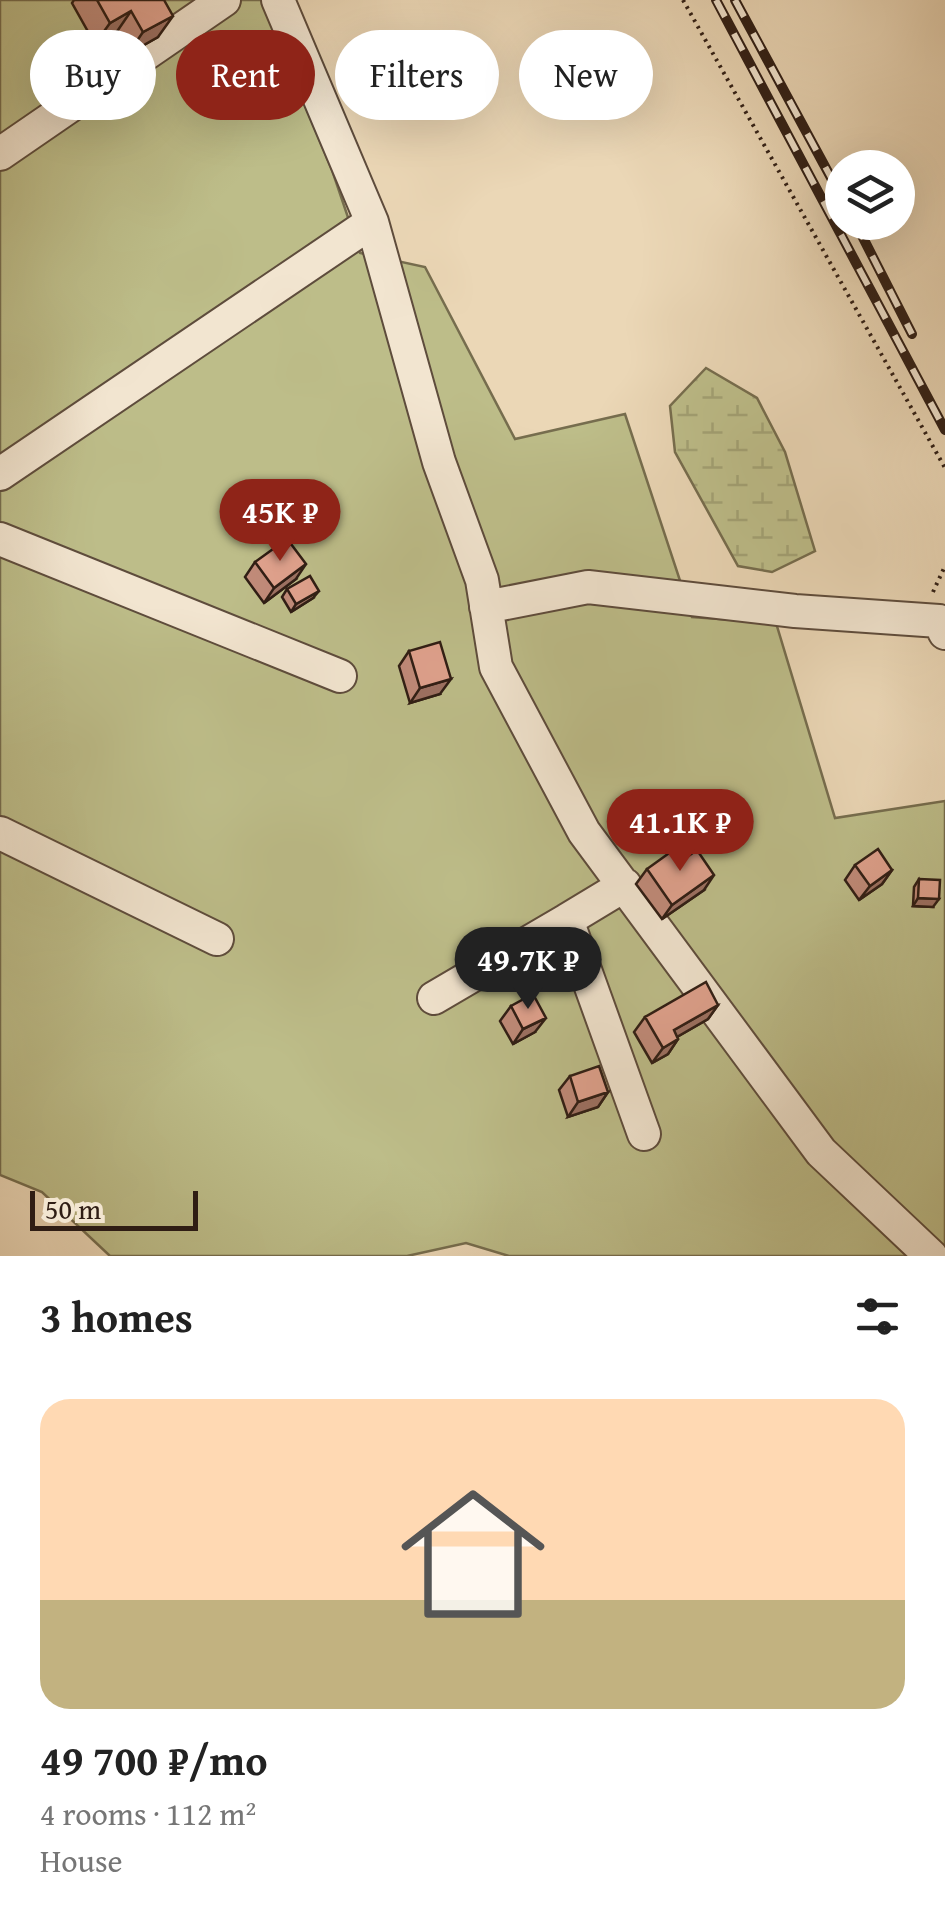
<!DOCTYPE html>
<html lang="en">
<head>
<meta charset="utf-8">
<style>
	:root { --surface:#fff; --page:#f2f2f2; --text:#222; --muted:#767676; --accent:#8f2418 }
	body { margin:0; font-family:"Gentium Book Plus",serif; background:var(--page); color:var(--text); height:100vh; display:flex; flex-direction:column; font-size:38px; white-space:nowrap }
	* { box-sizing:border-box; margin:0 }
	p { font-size:32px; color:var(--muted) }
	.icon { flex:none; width:55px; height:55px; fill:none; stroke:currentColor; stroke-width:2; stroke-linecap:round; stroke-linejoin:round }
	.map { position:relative; height:1256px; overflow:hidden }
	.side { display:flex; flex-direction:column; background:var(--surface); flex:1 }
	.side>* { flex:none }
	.banner { position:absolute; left:30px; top:30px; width:885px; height:90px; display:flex; gap:20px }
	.tools { position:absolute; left:825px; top:150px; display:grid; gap:20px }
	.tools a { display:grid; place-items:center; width:90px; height:90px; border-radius:50%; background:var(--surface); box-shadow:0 10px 40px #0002; font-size:50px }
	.scale { position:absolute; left:30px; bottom:25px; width:168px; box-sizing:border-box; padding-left:10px; border:5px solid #2f1d14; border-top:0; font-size:28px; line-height:35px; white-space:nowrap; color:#2f1d14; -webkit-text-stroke:8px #f2e5d0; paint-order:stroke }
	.price { position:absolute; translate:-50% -85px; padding:0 22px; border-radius:35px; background:var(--accent); color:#fff; font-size:32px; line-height:65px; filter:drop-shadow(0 2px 5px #0008) }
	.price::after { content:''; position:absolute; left:50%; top:60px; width:30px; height:22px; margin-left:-15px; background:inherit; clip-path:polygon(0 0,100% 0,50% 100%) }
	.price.on { background:#222; color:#fff }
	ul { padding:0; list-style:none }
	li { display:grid; align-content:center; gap:20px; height:530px; padding:0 40px }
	li span { display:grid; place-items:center; height:310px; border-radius:30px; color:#555 }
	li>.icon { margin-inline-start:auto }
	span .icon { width:180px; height:180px; fill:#fffc; stroke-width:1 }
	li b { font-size:42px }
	h2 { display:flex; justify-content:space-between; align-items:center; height:120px; padding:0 40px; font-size:42px }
	.tag { padding:0 35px; border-radius:45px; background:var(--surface); box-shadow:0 10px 40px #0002; font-size:35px; line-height:90px }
	.tag.on { background:var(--accent); color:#fff }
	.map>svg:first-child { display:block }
	.green { fill:#bdbd89; stroke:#766d4e; stroke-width:2.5 }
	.wetland { fill:url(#wetland-marsh); stroke:#766d4e; stroke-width:2.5 }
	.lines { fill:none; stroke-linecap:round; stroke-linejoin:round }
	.minor-casing { stroke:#5e4c3c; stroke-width:36 }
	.path { stroke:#2f1d14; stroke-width:4; stroke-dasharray:2.5 5; stroke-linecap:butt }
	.minor { stroke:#f2e5d0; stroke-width:32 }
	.rail-casing { stroke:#2f1d14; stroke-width:10 }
	.rail { stroke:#f2e5d0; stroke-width:6; stroke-dasharray:19; stroke-linecap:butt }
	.wall { fill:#c18b7a; stroke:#2f1d14; stroke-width:2.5 }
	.shaded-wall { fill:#9d7163; stroke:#2f1d14; stroke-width:2.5 }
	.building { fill:#e0a28e; stroke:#2f1d14; stroke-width:2.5 }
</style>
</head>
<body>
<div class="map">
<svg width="945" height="1256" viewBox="0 0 945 1256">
	<defs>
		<pattern id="wetland-marsh" width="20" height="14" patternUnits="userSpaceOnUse" patternTransform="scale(2.5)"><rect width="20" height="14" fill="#bdbd89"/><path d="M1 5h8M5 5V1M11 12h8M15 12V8" fill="none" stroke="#a3a275"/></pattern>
	</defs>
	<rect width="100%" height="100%" fill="#ebd7b6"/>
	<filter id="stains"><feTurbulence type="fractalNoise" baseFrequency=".002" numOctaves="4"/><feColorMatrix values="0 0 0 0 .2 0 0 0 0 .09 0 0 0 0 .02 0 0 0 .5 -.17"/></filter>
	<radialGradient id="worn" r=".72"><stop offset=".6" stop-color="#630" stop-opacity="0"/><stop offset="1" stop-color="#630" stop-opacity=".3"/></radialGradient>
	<path class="green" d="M0,0H261L332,170L360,253L425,267L515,439L625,414L692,617L776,623L835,818L945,801V1256H509L466,1243L407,1256H110L42,1192L0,1175Z"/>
	<path class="wetland" d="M706,368L757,398L785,452L815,551L772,572L738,566L675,452L670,406Z"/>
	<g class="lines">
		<g class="minor-casing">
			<path id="minor" d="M278,0L372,222L439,462L482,580L496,667L584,832L821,1152L931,1256
				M0,154L224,0
				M0,474L372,222
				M0,539L340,676
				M486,607L588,587L795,611L939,621L945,633
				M0,833L217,939
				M625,885L567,920L644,1134
				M434,998L567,920"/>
		</g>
		<path class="path" d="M683,0L945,468
			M933,592L945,566"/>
		<use href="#minor" class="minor"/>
		<g class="rail-casing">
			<path id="rail" d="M716,0L945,430
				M735,0L842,198
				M855,222L912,334"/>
		</g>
		<use href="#rail" class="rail"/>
	</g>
	<path class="wall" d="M74,0H164L158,37L128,54L116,33L95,44L72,3Z
		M255,562L296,579L264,603L245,577Z
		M287,589L313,598L291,612L282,597Z
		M409,651L440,694L410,703L399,666Z
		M855,865L892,870L882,884L859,900L845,880Z
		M647,869L704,890L662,919L636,884Z
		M919,879L933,907L913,906L914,887Z
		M718,1005L708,1019L677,1037L678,1039L668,1054L652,1063L634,1032L645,1017Z
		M511,1006L535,1032L513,1044L500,1021Z
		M570,1076L608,1092L598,1107L568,1117L559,1090Z"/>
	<path class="shaded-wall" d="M131,11L116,33L95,44L110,23Z
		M173,16L158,37L128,54L143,32Z
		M306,564L296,579L264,603L274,588Z
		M319,591L313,598L291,612L296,604Z
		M451,679L440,694L410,703L420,688Z
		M892,870L882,884L859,900L870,886Z
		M714,875L704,890L662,919L672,905Z
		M918,898L939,899L933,907L913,906Z
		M718,1005L708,1019L663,1045L674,1030Z
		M546,1018L535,1032L513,1044L523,1029Z
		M678,1039L668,1054L652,1063L663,1048Z
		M608,1092L598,1107L568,1117L578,1102Z"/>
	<path class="building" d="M97,0H164L173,16L143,32L131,11L110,23Z
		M280,544L284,549L291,544L306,564L274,588L255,562Z
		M310,576L319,591L296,604L287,589Z
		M440,642L451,679L420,688L409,651Z
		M679,846L687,857L697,850L714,875L672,905L647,869Z
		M878,849L892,870L870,886L855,865Z
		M919,879L940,880L939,899L918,898Z
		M706,982L718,1005L674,1030L678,1039L663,1048L645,1017Z
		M533,994L546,1018L523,1029L511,1006Z
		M599,1066L608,1092L578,1102L570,1076Z"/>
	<rect width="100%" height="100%" filter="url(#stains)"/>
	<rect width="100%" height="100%" fill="url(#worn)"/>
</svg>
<div class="tools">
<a><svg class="icon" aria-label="layers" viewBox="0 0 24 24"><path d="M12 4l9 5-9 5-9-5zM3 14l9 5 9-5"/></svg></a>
</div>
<div class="scale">50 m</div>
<b class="price" style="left:280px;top:564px">45K ₽</b>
<b class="price" style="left:680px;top:874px">41.1K ₽</b>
<b class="price on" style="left:528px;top:1012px">49.7K ₽</b>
<div class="banner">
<a class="tag">Buy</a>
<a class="tag on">Rent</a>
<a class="tag">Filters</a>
<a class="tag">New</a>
</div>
</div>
<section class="side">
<h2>3 homes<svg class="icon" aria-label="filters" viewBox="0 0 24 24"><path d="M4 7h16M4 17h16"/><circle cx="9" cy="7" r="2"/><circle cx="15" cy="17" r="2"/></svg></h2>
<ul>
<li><span style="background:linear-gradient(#ffd9b3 65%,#c2b280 0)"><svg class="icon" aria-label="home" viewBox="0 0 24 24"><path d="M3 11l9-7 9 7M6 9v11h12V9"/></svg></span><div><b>49 700 ₽/mo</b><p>4 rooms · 112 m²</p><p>House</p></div></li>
</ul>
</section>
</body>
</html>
